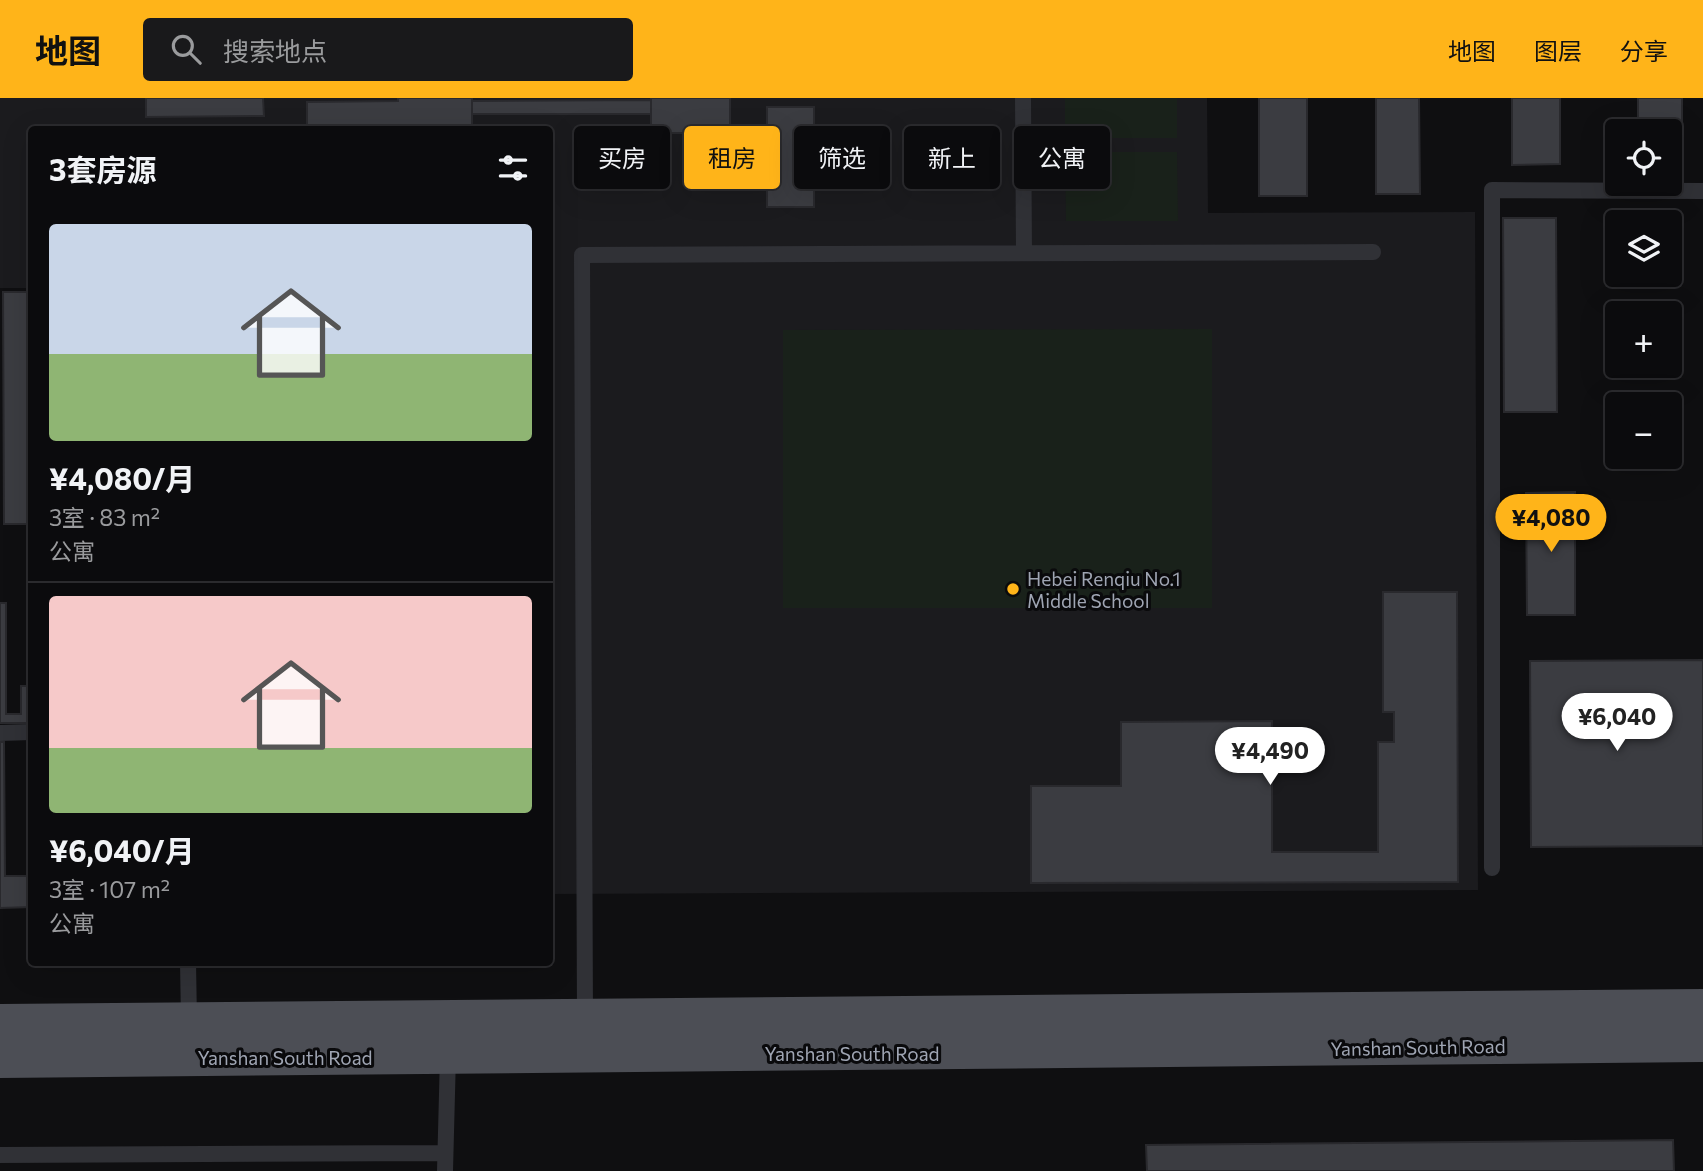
<!DOCTYPE html>
<html lang="zh">
<head>
<meta charset="utf-8">
<style>
	:root { --surface:#0b0b0d; --page:#19191b; --text:#f1f3f6; --muted:#9a9b9d; --line:#2b2b2e; --accent:#ffb419 }
	body { margin:0; font-family:Commissioner,"Noto Sans SC",sans-serif; background:var(--page); color:var(--text); height:100vh; display:flex; flex-direction:column; font-size:26px; white-space:nowrap }
	* { box-sizing:border-box; margin:0 }
	p { font-size:23px; color:var(--muted) }
	.icon { flex:none; width:38px; height:38px; fill:none; stroke:currentColor; stroke-width:2; stroke-linecap:round; stroke-linejoin:round }
	.map { position:relative; flex:1; overflow:hidden }
	.sheet { position:absolute; left:28px; top:28px; width:525px; height:840px; display:flex; flex-direction:column; background:var(--surface); border-radius:7px; box-shadow:0 7px 28px #0002,0 0 0 2px var(--line) }
	.sheet>* { flex:none }
	.guide { position:absolute; left:574px; top:28px; width:665px; height:63px; display:flex; gap:14px }
	.fabs { position:absolute; left:1605px; top:21px; display:grid; gap:14px }
	.fabs a { display:grid; place-items:center; width:77px; height:77px; border-radius:7px; background:var(--surface); box-shadow:0 7px 28px #0002,0 0 0 2px var(--line); font-size:35px }
	.price { position:absolute; translate:-50% -60px; padding:0 16px; border-radius:24px; background:#fff; color:#222; font-size:23px; line-height:46px; filter:drop-shadow(0 2px 4px #0008) }
	.price::after { content:''; position:absolute; left:50%; top:42px; width:21px; height:16px; margin-left:-10px; background:inherit; clip-path:polygon(0 0,100% 0,50% 100%) }
	.price.on { background:var(--accent); color:#111 }
	ul { padding:0; list-style:none }
	li { display:grid; align-content:center; gap:14px; height:371px; padding:0 21px }
	li+li { border-top:2px solid var(--line) }
	li span { display:grid; place-items:center; height:217px; border-radius:7px; color:#555 }
	li>.icon { margin-inline-start:auto }
	span .icon { width:126px; height:126px; fill:#fffc; stroke-width:1 }
	li b { font-size:30px }
	h2 { display:flex; justify-content:space-between; align-items:center; height:84px; padding:0 21px; font-size:30px }
	.pill { padding:0 24px; border-radius:7px; background:var(--surface); box-shadow:0 7px 28px #0002,0 0 0 2px var(--line); font-size:24px; line-height:63px }
	.pill.on { background:var(--accent); color:#111 }
	header { display:flex; align-items:center; gap:42px; box-sizing:border-box; height:98px; padding:0 35px; background:var(--accent); color:#111 }
	header strong { font-size:33px }
	nav { display:flex; gap:38px; margin-inline-start:auto; font-size:24px }
	.search { width:490px; height:63px; background:var(--page); display:flex; align-items:center; gap:18px; box-sizing:border-box; padding:0 24px; border-radius:7px; color:var(--muted); font-size:26px }
	.map>svg:first-child { display:block }
	.built { fill:#1b1b1e }
	.green { fill:#19211a }
	.building { fill:#3b3c41; stroke:#29292d; stroke-width:2 }
	.lines { fill:none; stroke-linecap:round; stroke-linejoin:round }
	.service { stroke:#303136; stroke-width:16 }
	.primary { stroke:#4c4e55; stroke-width:38 }
	.poi-dot { fill:#ffb419; stroke:#0a0a0c; stroke-width:2.5 }
	.labels { text-anchor:middle; dominant-baseline:central; stroke-width:6; stroke-linejoin:round; paint-order:stroke }
	.poi-label { font-size:19px; fill:#9fa5b3; stroke:#0a0a0c; text-anchor:start }
	.street-label { font-size:19px; fill:#9fa5b3; stroke:#0a0a0c }
</style>
</head>
<body>
<header>
<strong>地图</strong>
<div class="search"><svg class="icon" aria-label="search" viewBox="0 0 24 24"><circle cx="10" cy="10" r="6"/><path d="M15 15l6 6"/></svg>搜索地点</div>
<nav><a>地图</a><a>图层</a><a>分享</a></nav>
</header>
<div class="map">
<svg width="1703" height="1073" viewBox="0 0 1703 1073">
	<rect width="100%" height="100%" fill="#0f0f11"/>
	<path class="built" d="M0,0H1207L1208,115L1475,114L1478,792L550,796V32H32L31,190H0Z"/>
	<path class="green" d="M1065,0H1177V40H1065Z
		M1065,54H1177L1178,123H1066Z
		M1212,231V510H783V232Z"/>
	<path class="building" d="M146,0H263L264,18L146,19Z
		M398,0H472V32H307V4L398,3Z
		M651,0H730V35H651Z
		M1259,0H1307V98H1259Z
		M1376,0H1419L1420,96H1376Z
		M1512,0H1560V66L1512,67Z
		M1638,0H1682V67H1670V33H1638Z
		M651,2V16H472V3Z
		M767,9H814V109H767Z
		M1503,120H1556L1557,314H1504Z
		M3,194H32V426H4Z
		M1575,394V517H1527L1526,395Z
		M1383,494H1457L1458,784L1031,785V688H1121V624L1272,623V754H1378V644H1394V614H1383Z
		M0,505H6V616H21V588H32V625H0Z
		M1703,562V748L1531,749L1530,563Z
		M0,644H4L5,778H32V809L0,810Z
		M1673,1042L1674,1073H1147L1146,1047Z"/>
	<g class="lines">
		<path class="service" d="M1023,0L1024,155
			M0,635L32,634
			M1492,770V92L1703,93
			M188,864L189,923
			M585,920L582,157L1373,154
			M0,1057L445,1055
			M445,1073L448,957"/>
		<path class="primary" d="M0,925L1703,910
			M0,961L1703,945"/>
	</g>
	<circle class="poi-dot" cx="1013" cy="491" r="7"/>
	<g class="labels">
		<g class="poi-label">
			<text x="1027" y="480">Hebei Renqiu No.1<tspan x="1027" dy="22">Middle School</tspan></text>
		</g>
		<g class="street-label">
			<text transform="translate(1418 949) rotate(-1)">Yanshan South Road</text>
			<text x="852" y="955">Yanshan South Road</text>
			<text x="285" y="959">Yanshan South Road</text>
		</g>
	</g>
</svg>
<div class="fabs">
<a><svg class="icon" aria-label="locate" viewBox="0 0 24 24"><circle cx="12" cy="12" r="6"/><path d="M12 2v4M12 18v4M2 12h4M18 12h4"/></svg></a>
<a><svg class="icon" aria-label="layers" viewBox="0 0 24 24"><path d="M12 4l9 5-9 5-9-5zM3 14l9 5 9-5"/></svg></a>
<a>+</a>
<a>−</a>
</div>
<b class="price on" style="left:1551px;top:456px">¥4,080</b>
<b class="price" style="left:1617px;top:655px">¥6,040</b>
<b class="price" style="left:1270px;top:689px">¥4,490</b>
<div class="guide">
<a class="pill">买房</a>
<a class="pill on">租房</a>
<a class="pill">筛选</a>
<a class="pill">新上</a>
<a class="pill">公寓</a>
</div>
<section class="sheet">
<h2>3套房源<svg class="icon" aria-label="filters" viewBox="0 0 24 24"><path d="M4 7h16M4 17h16"/><circle cx="9" cy="7" r="2"/><circle cx="15" cy="17" r="2"/></svg></h2>
<ul>
<li><span style="background:linear-gradient(#c9d6e8 60%,#8fb573 0)"><svg class="icon" aria-label="home" viewBox="0 0 24 24"><path d="M3 11l9-7 9 7M6 9v11h12V9"/></svg></span><div><b>¥4,080/月</b><p>3室 · 83 m²</p><p>公寓</p></div></li>
<li><span style="background:linear-gradient(#f6c9c9 70%,#8fb573 0)"><svg class="icon" aria-label="home" viewBox="0 0 24 24"><path d="M3 11l9-7 9 7M6 9v11h12V9"/></svg></span><div><b>¥6,040/月</b><p>3室 · 107 m²</p><p>公寓</p></div></li>
</ul>
</section>
</div>
</body>
</html>
